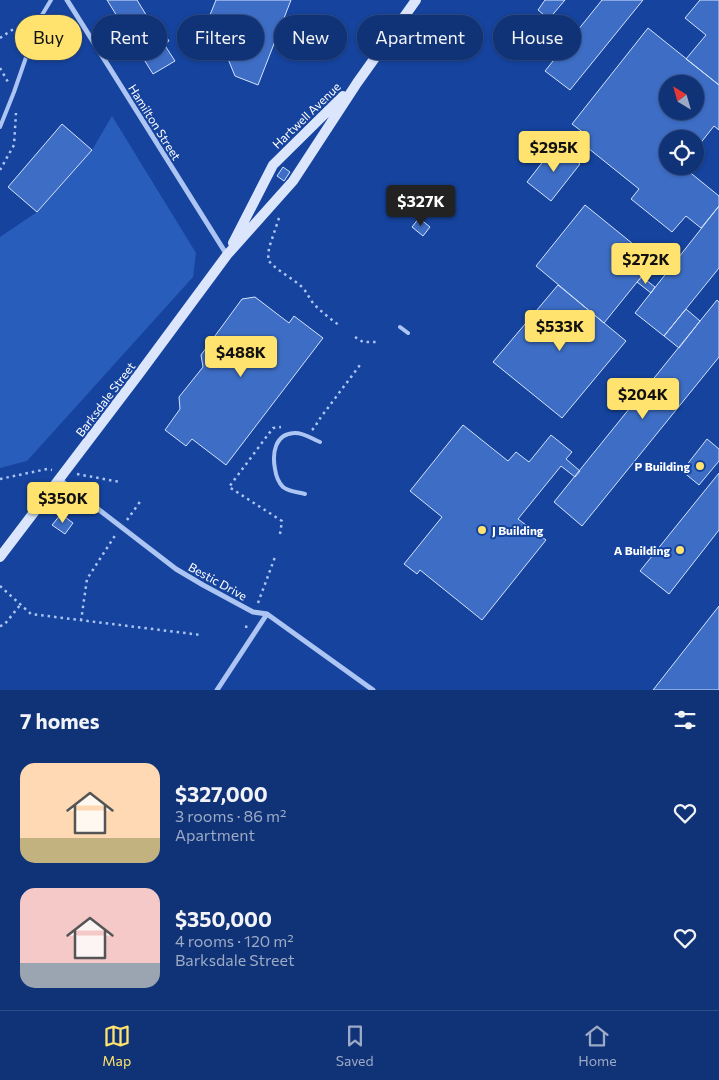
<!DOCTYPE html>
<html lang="en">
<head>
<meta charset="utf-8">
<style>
	:root { --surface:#103276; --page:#1e3e7e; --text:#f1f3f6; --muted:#9caac5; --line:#304d88; --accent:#ffe36e }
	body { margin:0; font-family:Commissioner,sans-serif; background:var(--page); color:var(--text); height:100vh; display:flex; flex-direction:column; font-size:19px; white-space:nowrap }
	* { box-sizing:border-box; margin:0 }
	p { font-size:16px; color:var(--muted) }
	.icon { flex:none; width:28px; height:28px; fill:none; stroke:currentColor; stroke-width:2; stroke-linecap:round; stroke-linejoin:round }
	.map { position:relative; height:690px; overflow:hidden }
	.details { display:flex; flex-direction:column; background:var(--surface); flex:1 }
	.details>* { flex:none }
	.hud { position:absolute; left:15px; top:15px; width:690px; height:45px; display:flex; gap:10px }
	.needle { width:32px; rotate:323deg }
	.controls { position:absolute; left:659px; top:75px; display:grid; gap:10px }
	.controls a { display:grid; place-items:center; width:45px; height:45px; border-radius:50%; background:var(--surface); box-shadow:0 1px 4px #0004,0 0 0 1px var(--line); font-size:25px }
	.price { position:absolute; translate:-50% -42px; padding:0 11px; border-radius:5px; background:var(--accent); color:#111; font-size:16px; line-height:32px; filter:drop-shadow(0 1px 2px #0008) }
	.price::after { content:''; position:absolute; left:50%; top:30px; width:15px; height:11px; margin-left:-8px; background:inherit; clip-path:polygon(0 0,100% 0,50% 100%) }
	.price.active { background:#222; color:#fff }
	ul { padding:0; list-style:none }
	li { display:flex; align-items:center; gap:15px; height:125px; padding:0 20px }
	li span { display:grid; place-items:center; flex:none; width:140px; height:100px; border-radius:15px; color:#555 }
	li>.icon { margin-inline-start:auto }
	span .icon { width:60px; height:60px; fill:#fffc; stroke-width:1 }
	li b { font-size:21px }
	h2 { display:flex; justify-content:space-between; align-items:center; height:60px; padding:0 20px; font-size:21px }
	.pill { padding:0 18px; border-radius:22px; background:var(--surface); box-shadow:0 1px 4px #0004,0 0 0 1px var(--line); font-size:18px; line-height:45px }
	.pill.active { background:var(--accent); color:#111 }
	.tab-bar { display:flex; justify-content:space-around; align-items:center; height:70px; border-top:1px solid var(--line); background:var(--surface); font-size:14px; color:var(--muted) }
	.tab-bar a { display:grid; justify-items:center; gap:2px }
	.tab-bar .active { color:var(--accent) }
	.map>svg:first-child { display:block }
	.green { fill:#285dbb }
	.building { fill:#3d6dc4; stroke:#d4e3fd; fill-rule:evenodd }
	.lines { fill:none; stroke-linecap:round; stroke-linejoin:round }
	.path { stroke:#acc5f3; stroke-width:2.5; stroke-dasharray:2.5 4; stroke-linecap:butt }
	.lane { stroke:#acc5f3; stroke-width:4 }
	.street { stroke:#acc5f3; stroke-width:5 }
	.secondary { stroke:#dbe6fd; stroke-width:10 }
	.poi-dot { fill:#ffe36e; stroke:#15439d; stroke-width:2 }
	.labels { text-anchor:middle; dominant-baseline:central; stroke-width:4; stroke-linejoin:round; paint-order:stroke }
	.street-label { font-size:12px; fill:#fff; stroke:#15439d }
	.poi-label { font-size:12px; font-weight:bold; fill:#fff; stroke:#15439d; text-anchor:end }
</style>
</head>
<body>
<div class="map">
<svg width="719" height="690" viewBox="0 0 719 690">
	<rect width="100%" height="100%" fill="#15439d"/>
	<path class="green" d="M112,116L196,253L193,277L27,461L0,468V237L37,212L92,150Z"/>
	<path class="building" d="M107,0H137L156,31L161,28L169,41L164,44L175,61L153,74Z
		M216,0H291L258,85L235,76L210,15Z
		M545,0H565L549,19L538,10Z
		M602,0H643L570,90L545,71Z
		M700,0H719V85L686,59L706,35L685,18Z
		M648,28L719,85V130L714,126L695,150V139H668V166H682L719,196V206L701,228L686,216L672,232L631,199L639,189L583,144L589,137L572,124ZM668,84H695V111H668Z
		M62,124L92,150L37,212L8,187Z
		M556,145L580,164L551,201L527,182Z
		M283,167L290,172L284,181L277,176Z
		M585,205L654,261L604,323L536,266Z
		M719,206V268L664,336L635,313Z
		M419,218L430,227L423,236L412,227Z
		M642,277L655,287L651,293L637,282Z
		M558,285L626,341L562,418L493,362Z
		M255,297L289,323L294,316L323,338L226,465L192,439L186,446L165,430L180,409L179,397L203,367L201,355L242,299Z
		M717,300L719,302V357L582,526L554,502Z
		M686,309L700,321L679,348L664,336Z
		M463,425L508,461L516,452L529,462L551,435L572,452L566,459L580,471L575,477L561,466L518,519L546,540L482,620L420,570L417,574L404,564L442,517L410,491Z
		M707,439L719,449V461L699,485L682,471Z
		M719,473V530L669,594L640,571Z
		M61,514L73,523L65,534L52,525Z
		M719,606V690H653Z"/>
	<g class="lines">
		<path class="path" d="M0,38L12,30L28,24
			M0,68L8,82
			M0,170L14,145L16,113
			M279,218L269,248L268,260C277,271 291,277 302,287C307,292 309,298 313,303C321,312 331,319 340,326
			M355,337L363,342H377
			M312,430L314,428L321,417L360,365
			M77,474L120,482
			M0,479L47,469L52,470
			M127,520L142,499
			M280,534L282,521L229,487L273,428L281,427
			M0,586L31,614L201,635
			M258,603L275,557
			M81,621L87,579L116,534
			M0,626L4,625L21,604
			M246,628L247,622"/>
		<path class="lane" d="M0,127L14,92L39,20L51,0
			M400,327L408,333
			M305,494C298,492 289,492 283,487C278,482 276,476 275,469C272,453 275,434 294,433C303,432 312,439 320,442"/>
		<path class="street" d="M67,0L227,255
			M59,479L176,569L203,585L253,612L267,614L373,690
			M217,690L267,614"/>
		<path class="secondary" d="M233,243L273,165L343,96
			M0,557L139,374L227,255L293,181L357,83L416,0"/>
	</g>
	<g class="poi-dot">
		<circle cx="700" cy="466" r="5"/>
		<circle cx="482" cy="530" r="5"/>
		<circle cx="680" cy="550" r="5"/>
	</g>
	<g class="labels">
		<g class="street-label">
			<text transform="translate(306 115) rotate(-44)">Hartwell Avenue</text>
			<text transform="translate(155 122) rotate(58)">Hamilton Street</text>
			<text transform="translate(105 399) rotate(-53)">Barksdale Street</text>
			<text transform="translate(218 581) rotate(29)">Bestic Drive</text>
		</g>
		<g class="poi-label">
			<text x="690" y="466">P Building</text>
			<text x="492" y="530" text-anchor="start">J Building</text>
			<text x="670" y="550">A Building</text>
		</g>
	</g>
</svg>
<div class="controls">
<a><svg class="needle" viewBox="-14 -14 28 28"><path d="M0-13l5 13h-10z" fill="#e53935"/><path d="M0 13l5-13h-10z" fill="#9caac5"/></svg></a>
<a><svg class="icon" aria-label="locate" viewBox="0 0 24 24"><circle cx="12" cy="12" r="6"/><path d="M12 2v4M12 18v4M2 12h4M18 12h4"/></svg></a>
</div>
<b class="price" style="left:554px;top:173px">$295K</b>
<b class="price active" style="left:421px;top:227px">$327K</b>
<b class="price" style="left:646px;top:285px">$272K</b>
<b class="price" style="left:560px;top:352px">$533K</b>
<b class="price" style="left:241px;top:378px">$488K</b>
<b class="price" style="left:643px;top:420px">$204K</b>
<b class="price" style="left:63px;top:524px">$350K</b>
<div class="hud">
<a class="pill active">Buy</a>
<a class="pill">Rent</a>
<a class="pill">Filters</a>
<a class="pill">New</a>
<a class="pill">Apartment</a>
<a class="pill">House</a>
</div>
</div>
<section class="details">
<h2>7 homes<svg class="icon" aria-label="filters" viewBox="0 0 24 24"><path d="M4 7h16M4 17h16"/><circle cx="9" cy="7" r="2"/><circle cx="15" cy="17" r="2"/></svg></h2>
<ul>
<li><span style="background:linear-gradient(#ffd9b3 75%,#c2b280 0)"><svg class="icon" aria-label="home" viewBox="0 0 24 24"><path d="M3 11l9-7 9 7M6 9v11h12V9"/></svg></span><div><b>$327,000</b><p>3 rooms · 86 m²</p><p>Apartment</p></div><svg class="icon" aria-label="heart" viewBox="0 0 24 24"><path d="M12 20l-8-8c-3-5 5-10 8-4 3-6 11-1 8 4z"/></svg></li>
<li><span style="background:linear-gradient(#f6c9c9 75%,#9aa5b1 0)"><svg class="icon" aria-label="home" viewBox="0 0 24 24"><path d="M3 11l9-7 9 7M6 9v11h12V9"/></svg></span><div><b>$350,000</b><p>4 rooms · 120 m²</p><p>Barksdale Street</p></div><svg class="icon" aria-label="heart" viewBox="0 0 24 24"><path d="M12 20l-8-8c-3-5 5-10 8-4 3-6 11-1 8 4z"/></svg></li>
</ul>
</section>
<nav class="tab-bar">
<a class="active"><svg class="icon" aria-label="map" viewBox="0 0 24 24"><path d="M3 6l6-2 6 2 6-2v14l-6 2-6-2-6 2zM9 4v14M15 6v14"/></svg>Map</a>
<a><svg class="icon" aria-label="saved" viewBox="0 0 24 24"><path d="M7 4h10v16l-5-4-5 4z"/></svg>Saved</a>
<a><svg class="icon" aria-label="home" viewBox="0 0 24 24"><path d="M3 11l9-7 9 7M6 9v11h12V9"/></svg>Home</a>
</nav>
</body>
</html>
